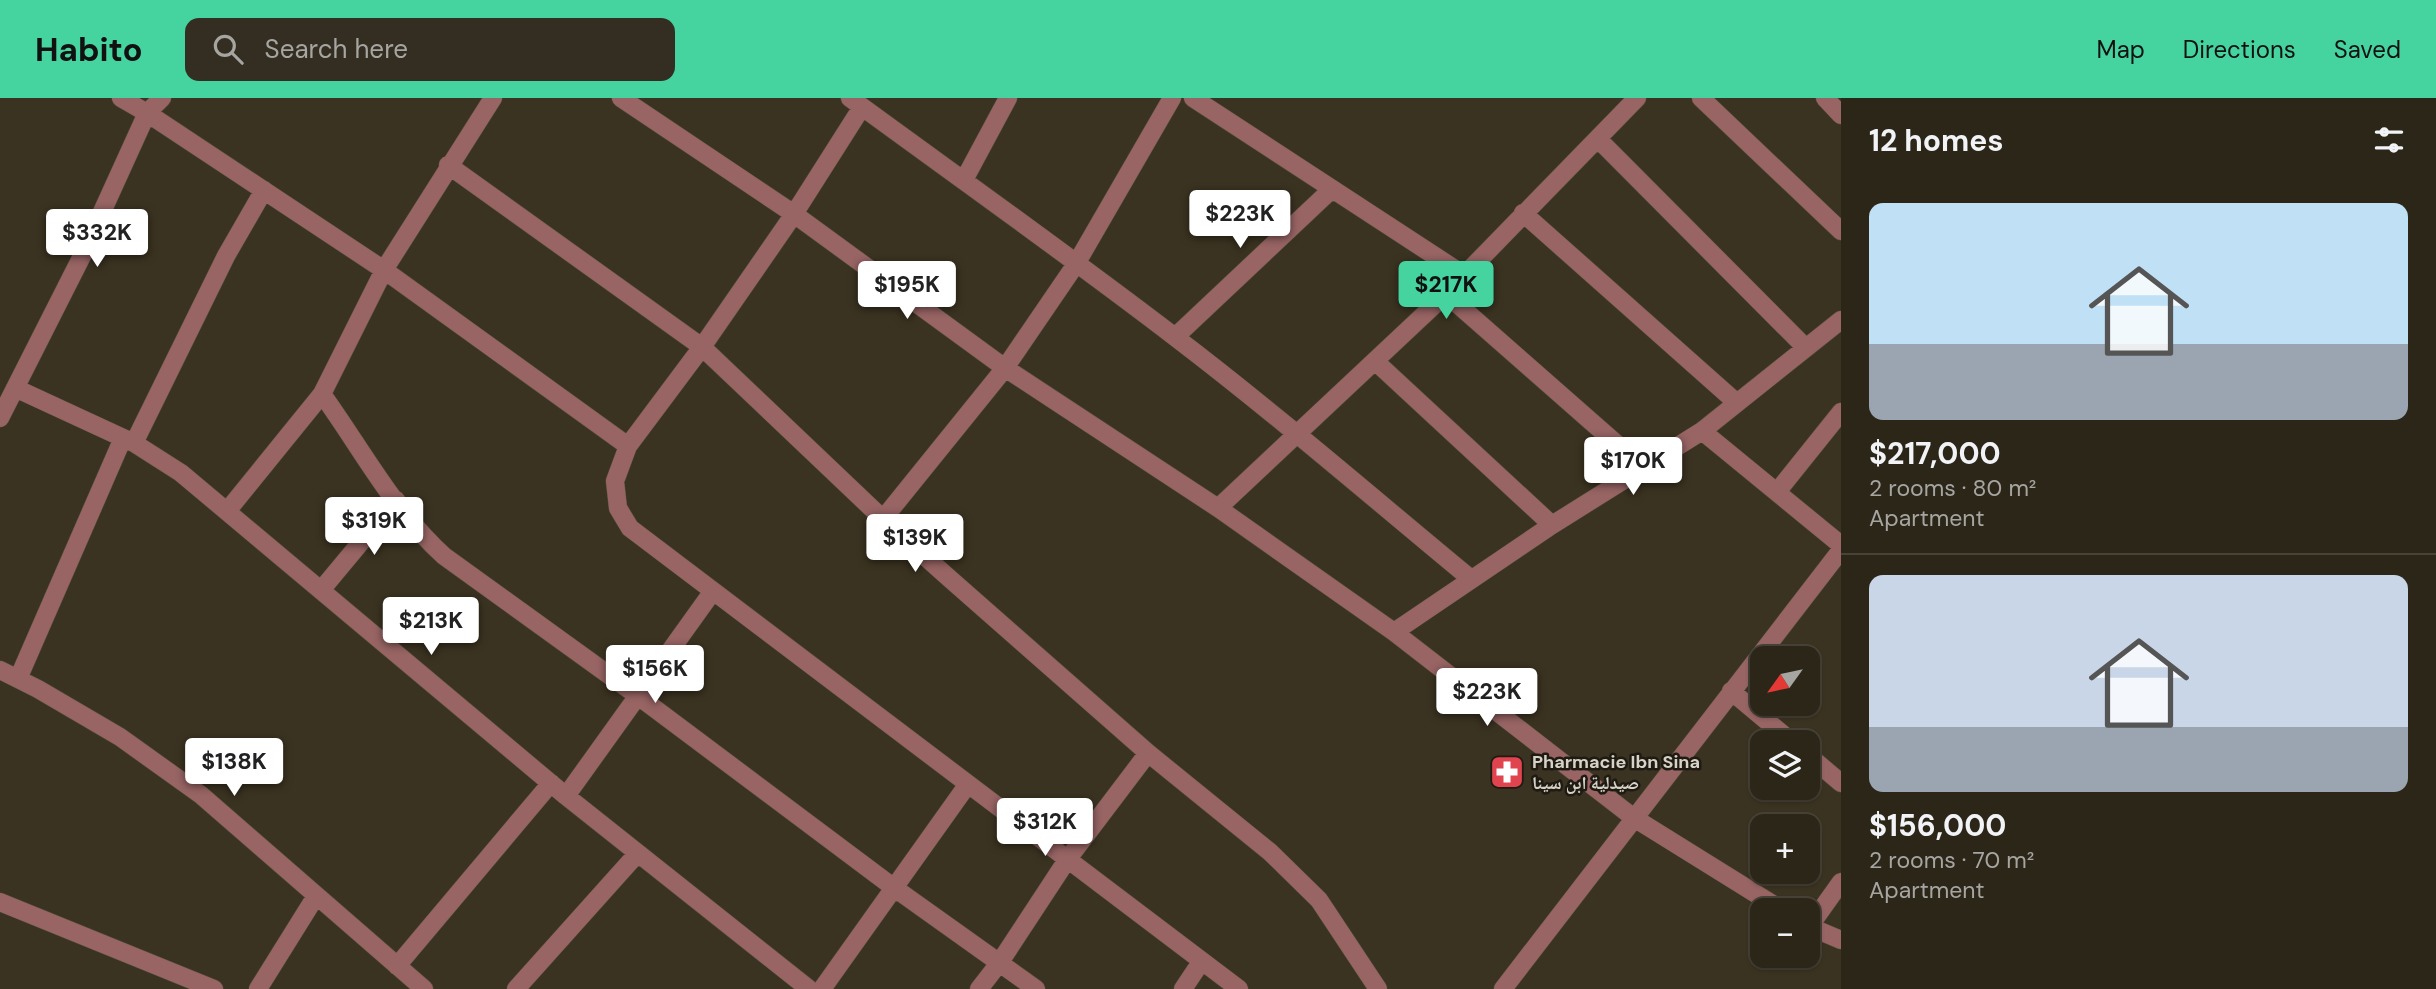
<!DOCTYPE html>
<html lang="en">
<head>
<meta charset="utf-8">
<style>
	:root { --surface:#2c2619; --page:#342e22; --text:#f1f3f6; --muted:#a6a5a2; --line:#484338; --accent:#45d49f }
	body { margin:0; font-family:"DM Sans","Noto Naskh Arabic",sans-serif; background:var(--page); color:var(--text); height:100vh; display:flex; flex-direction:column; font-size:26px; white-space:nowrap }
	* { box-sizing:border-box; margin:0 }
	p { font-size:23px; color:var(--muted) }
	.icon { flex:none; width:38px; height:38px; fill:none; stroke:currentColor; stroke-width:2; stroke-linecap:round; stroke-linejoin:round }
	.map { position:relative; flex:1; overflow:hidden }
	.sheet { display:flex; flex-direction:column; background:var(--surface); width:595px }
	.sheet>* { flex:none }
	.needle { width:46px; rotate:237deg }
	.buttons { position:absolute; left:1750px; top:548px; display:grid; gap:14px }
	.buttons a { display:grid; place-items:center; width:70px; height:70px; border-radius:14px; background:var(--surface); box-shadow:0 2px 5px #0004,0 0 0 2px var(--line); font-size:35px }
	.price { position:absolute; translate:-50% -60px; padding:0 16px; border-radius:7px; background:#fff; color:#222; font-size:23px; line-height:46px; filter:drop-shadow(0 2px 4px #0008) }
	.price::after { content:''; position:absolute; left:50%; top:42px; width:21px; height:16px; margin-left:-10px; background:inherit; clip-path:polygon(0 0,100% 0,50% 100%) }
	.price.active { background:var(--accent); color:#111 }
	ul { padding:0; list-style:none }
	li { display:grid; align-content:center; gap:14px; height:371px; padding:0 28px }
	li+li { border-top:2px solid var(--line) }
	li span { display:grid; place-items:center; height:217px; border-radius:14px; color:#555 }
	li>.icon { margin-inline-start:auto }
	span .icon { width:126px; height:126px; fill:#fffc; stroke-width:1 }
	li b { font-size:30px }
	h2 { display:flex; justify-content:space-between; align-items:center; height:84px; padding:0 28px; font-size:30px }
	header { display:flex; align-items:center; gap:42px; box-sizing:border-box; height:98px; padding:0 35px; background:var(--accent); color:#111 }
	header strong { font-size:33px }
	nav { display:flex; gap:38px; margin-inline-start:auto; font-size:24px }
	.search { width:490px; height:63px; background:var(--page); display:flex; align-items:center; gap:18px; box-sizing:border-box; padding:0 24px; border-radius:14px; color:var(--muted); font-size:26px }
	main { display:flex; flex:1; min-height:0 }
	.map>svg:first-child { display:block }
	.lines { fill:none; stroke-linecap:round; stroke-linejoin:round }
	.minor-casing { stroke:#57503f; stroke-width:19 }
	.minor { stroke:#986464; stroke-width:18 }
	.labels { text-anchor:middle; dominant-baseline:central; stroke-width:5; stroke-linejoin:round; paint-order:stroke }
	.poi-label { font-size:18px; font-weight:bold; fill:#d7d2c7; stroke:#1f1b13; text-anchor:start }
</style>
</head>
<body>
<header>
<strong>Habito</strong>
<div class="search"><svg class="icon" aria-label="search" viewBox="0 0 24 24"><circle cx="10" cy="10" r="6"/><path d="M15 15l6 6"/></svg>Search here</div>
<nav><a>Map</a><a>Directions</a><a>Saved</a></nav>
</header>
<main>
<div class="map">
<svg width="1841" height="891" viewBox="0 0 1841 891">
	<rect width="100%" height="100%" fill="#3b3321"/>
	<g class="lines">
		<g class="minor-casing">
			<path id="minor" d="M121,0L147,15L384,172L628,348
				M493,0L384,172L322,296C361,350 394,413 444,458L638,598L893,789L1036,891
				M621,0L794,116L1005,270L1218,410L1394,534L1634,720L1782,812
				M850,0C958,79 1068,157 1175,239C1276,316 1373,400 1471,481
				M1193,0L1464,177
				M1701,0L1841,133
				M1825,0L1841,17
				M862,9L794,116L702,249L628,348L615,383L618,410L630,430L1239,891
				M1598,41L1806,250
				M448,67L702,249L883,421L949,480L1148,655L1270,754L1319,802L1378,891
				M964,82L1008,0
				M1523,115L1737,305
				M1446,196L1644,370
				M1175,239L1331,92
				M1376,264L1552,427
				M15,290L134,345L181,375L566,698L809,891
				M0,320L82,158L147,15L162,0
				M1702,333L1841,447
				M134,345L226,158L264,92
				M1777,394L1841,314
				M1218,410L1446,196L1637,0
				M228,412L322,296
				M883,421L1005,270L1076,166L1172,0
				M322,491L396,402
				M1394,534L1552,427L1702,333L1841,222
				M0,572L38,591L120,639L201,697L424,891
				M18,581L123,340
				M1731,593L1792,644
				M1808,657L1841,685
				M566,698L713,493
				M0,804L214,891
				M1808,828L1841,842
				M1809,829L1841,784
				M397,868L551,685
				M258,891L316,798
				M516,891L637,756
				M822,891L968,686
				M979,891L1000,864L1067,762L1148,655
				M1183,891L1201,864
				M1503,891L1841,452"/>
		</g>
		<use href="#minor" class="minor"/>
	</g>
	<defs>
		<g id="pharmacy-square" transform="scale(1.75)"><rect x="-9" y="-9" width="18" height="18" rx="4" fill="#e0444e" stroke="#1f1b13"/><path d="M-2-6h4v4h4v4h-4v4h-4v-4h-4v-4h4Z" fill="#fff"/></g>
	</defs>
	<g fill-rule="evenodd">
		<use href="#pharmacy-square" x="1507" y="674"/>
	</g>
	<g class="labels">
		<g class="poi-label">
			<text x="1532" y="664">Pharmacie Ibn Sina<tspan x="1532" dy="21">صيدلية ابن سينا</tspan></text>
		</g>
	</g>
</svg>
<div class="buttons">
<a><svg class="needle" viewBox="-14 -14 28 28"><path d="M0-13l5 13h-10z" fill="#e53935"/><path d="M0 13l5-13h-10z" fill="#a6a5a2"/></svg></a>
<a><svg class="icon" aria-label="layers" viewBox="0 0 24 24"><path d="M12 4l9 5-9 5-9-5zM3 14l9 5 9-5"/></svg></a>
<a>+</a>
<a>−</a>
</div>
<b class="price" style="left:1240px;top:152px">$223K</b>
<b class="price" style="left:97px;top:171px">$332K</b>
<b class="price" style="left:907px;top:223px">$195K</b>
<b class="price active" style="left:1446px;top:223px">$217K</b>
<b class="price" style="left:1633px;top:399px">$170K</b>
<b class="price" style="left:374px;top:459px">$319K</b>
<b class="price" style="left:915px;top:476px">$139K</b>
<b class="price" style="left:431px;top:559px">$213K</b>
<b class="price" style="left:655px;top:607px">$156K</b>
<b class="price" style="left:1487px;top:630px">$223K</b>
<b class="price" style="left:234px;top:700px">$138K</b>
<b class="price" style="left:1045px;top:760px">$312K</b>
</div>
<section class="sheet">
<h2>12 homes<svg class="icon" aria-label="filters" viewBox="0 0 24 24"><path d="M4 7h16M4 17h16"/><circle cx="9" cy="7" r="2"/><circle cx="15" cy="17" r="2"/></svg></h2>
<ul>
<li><span style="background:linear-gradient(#bfe0f5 65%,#9aa5b1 0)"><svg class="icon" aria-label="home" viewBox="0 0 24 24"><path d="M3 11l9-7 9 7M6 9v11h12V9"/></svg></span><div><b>$217,000</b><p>2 rooms · 80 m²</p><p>Apartment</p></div></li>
<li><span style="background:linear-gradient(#c9d6e8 70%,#9aa5b1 0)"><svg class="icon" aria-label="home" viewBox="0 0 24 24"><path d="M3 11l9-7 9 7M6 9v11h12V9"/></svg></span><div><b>$156,000</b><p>2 rooms · 70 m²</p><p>Apartment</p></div></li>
</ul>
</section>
</main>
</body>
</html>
